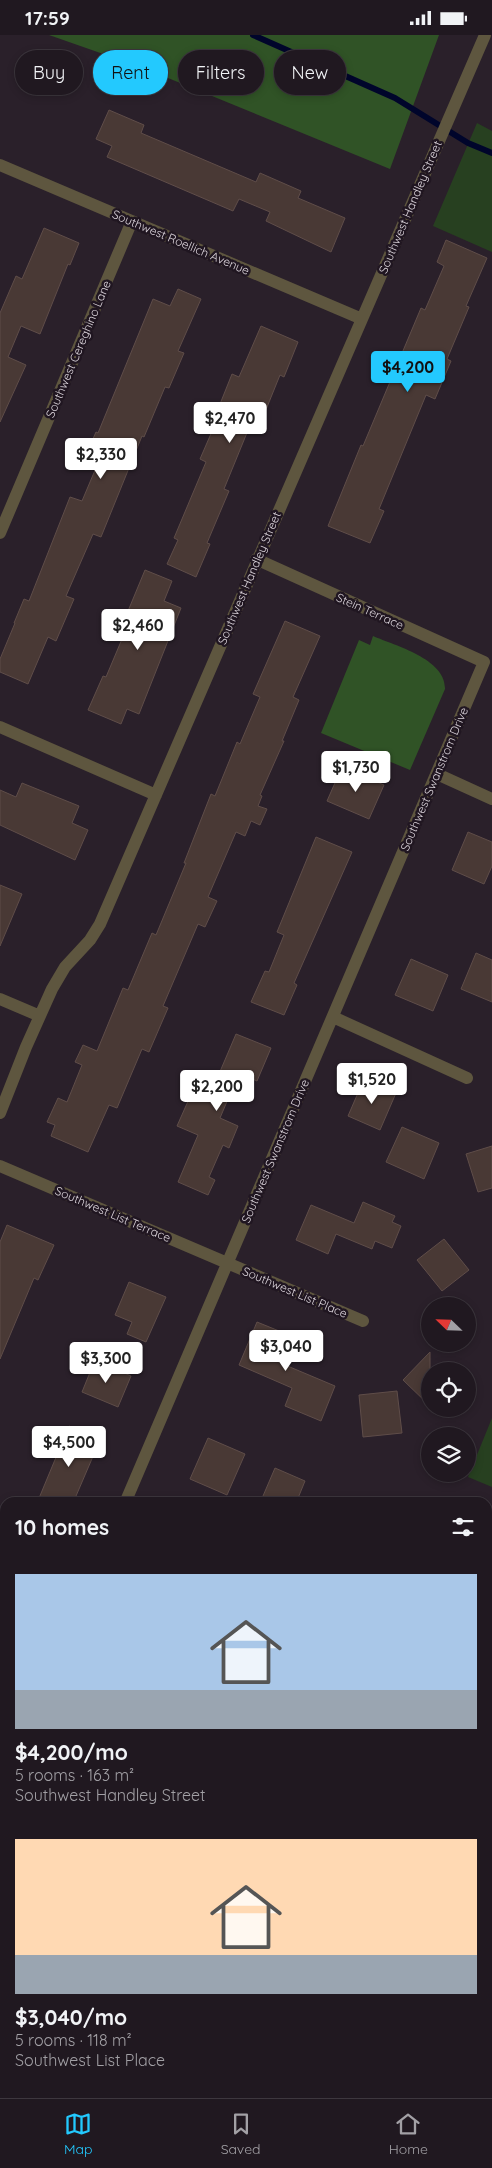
<!DOCTYPE html>
<html lang="en">
<head>
<meta charset="utf-8">
<style>
	:root { --surface:#201820; --page:#282129; --text:#f1f3f6; --muted:#a2a0a5; --line:#3d373e; --accent:#23c9fe }
	body { margin:0; font-family:Quicksand,sans-serif; background:var(--page); color:var(--text); height:100vh; display:flex; flex-direction:column; font-size:19px; white-space:nowrap }
	* { box-sizing:border-box; margin:0 }
	p { font-size:16px; color:var(--muted) }
	.icon { flex:none; width:28px; height:28px; fill:none; stroke:currentColor; stroke-width:2; stroke-linecap:round; stroke-linejoin:round }
	.map { position:relative; flex:1; overflow:hidden }
	.panel { position:absolute; left:0px; top:1462px; width:492px; height:601px; display:flex; flex-direction:column; background:var(--surface); border-radius:15px 15px 0 0; box-shadow:0 2px 8px #0003,0 0 0 1px var(--line) }
	.panel>* { flex:none }
	.top-card { position:absolute; left:15px; top:15px; width:462px; height:45px; display:flex; gap:10px }
	.needle { width:32px; rotate:293deg }
	.tools { position:absolute; left:421px; top:1262px; display:grid; gap:10px }
	.tools a { display:grid; place-items:center; width:55px; height:55px; border-radius:50%; background:var(--surface); box-shadow:0 2px 8px #0003,0 0 0 1px var(--line); font-size:25px }
	.price { position:absolute; translate:-50% -42px; padding:0 11px; border-radius:5px; background:#fff; color:#222; font-size:16px; line-height:32px; filter:drop-shadow(0 1px 2px #0008) }
	.price::after { content:''; position:absolute; left:50%; top:30px; width:15px; height:11px; margin-left:-8px; background:inherit; clip-path:polygon(0 0,100% 0,50% 100%) }
	.price.selected { background:var(--accent); color:#111 }
	ul { padding:0; list-style:none }
	li { display:grid; align-content:center; gap:10px; height:265px; padding:0 15px }
	li span { display:grid; place-items:center; height:155px; border-radius:0px; color:#555 }
	li>.icon { margin-inline-start:auto }
	span .icon { width:90px; height:90px; fill:#fffc; stroke-width:1 }
	li b { font-size:21px }
	h2 { display:flex; justify-content:space-between; align-items:center; height:60px; padding:0 15px; font-size:21px }
	.tag { padding:0 18px; border-radius:22px; background:var(--surface); box-shadow:0 2px 8px #0003,0 0 0 1px var(--line); font-size:18px; line-height:45px }
	.tag.selected { background:var(--accent); color:#111 }
	.status { display:flex; justify-content:space-between; align-items:center; height:35px; padding:0 25px; background:var(--surface); direction:ltr }
	.status svg { height:14px; fill:currentColor }
	.dock { display:flex; justify-content:space-around; align-items:center; height:70px; border-top:1px solid var(--line); background:var(--surface); font-size:14px; color:var(--muted) }
	.dock a { display:grid; justify-items:center; gap:2px }
	.dock .selected { color:var(--accent) }
	.map>svg:first-child { display:block }
	.green { fill:#274020 }
	.forest { fill:#305326 }
	.lines { fill:none; stroke-linecap:round; stroke-linejoin:round }
	.stream { stroke:#00052b; stroke-width:6 }
	.building { fill:#493935; stroke:#5f4d49 }
	.lane { stroke:#5e563f; stroke-width:12 }
	.street { stroke:#5e563f; stroke-width:12 }
	.labels { text-anchor:middle; dominant-baseline:central; stroke-width:5; stroke-linejoin:round; paint-order:stroke }
	.street-label { font-size:12px; fill:#dbd4db; stroke:#201621 }
</style>
</head>
<body>
<div class="status"><b>17:59</b><svg viewBox="0 0 49 12"><path d="M0 12V9h3v3zM5 12V6h3v6zM10 12V3h3v9zM15 12V0h3v12zM26 1h20v11H26zM47 4h2v5h-2z"/></svg></div>
<div class="map">
<svg width="492" height="2063" viewBox="0 0 492 2063">
	<rect width="100%" height="100%" fill="#2a202a"/>
	<path class="green" d="M477,88L492,96V217L433,191Z
		M492,1383V1452L468,1442Z"/>
	<path class="forest" d="M49,0H439L390,134L146,34Z
		M373,601C396,611 446,624 445,654L410,735L321,698L359,605L370,610Z"/>
	<g class="lines">
		<path class="stream" d="M253,0L395,63L468,108L492,118"/>
	</g>
	<path class="building" d="M109,75L144,90L141,98L256,147L260,138L301,156L298,163L345,183L331,217L266,186L270,177L239,164L233,176L107,122L112,111L96,104Z
		M44,193L79,208L70,230L68,229L40,299L21,291L8,322L26,330L0,387V278L16,241L22,244Z
		M446,205L487,223L466,271L469,272L447,324L451,326L435,364L426,360L379,474L384,476L370,508L328,491L361,410L363,411L421,273L425,275L444,231L437,227Z
		M178,254L201,264L178,316L184,318L169,353L165,352L144,402L142,401L101,502L93,499L66,561L74,564L56,606L48,602L28,649L0,637V624L15,588H14L24,564L29,566L70,462L82,466L101,421L88,415L96,397L98,398L153,264L170,271Z
		M261,291L298,307L284,342L280,340L261,387L253,383L224,454L229,456L207,508L210,509L196,542L167,529L178,505L174,503L206,427L200,424L223,371L220,369L232,339L239,342Z
		M145,535L172,546L164,566L181,573L139,679L127,674L121,689L88,675L103,641L106,642L133,578L128,576Z
		M285,586L320,601L293,662L299,665L282,706H284L260,760L262,761L258,771L267,774L260,790L251,786L245,801L236,797L208,862L217,866L205,892L198,889L163,971L168,973L149,1017L142,1014L117,1073L109,1070L88,1117L51,1101L55,1090L47,1087L58,1063L67,1067L82,1030L75,1027L83,1010L97,1016L123,953L128,955L152,898L156,900L186,828H184L211,759L215,761L237,707L240,709L260,662L253,659Z
		M342,732L384,750L369,784L327,766Z
		M22,748L79,771L72,788L88,795L75,825L0,790V755L16,762Z
		M468,797L492,807V831L484,849L452,835Z
		M316,802L352,817L294,948L297,950L284,980L251,967L265,936L269,937L284,900L277,897Z
		M0,850L22,859L0,911Z
		M476,918L492,925V967L461,954Z
		M411,924L448,940L433,976L395,960Z
		M236,999L271,1013L257,1046L239,1038L220,1083L238,1091L229,1113L223,1110L209,1142L215,1145L208,1160L178,1147L198,1100L177,1091L197,1046L213,1053Z
		M364,1044L396,1058L380,1095L348,1081Z
		M402,1092L439,1108L424,1144L386,1127Z
		M492,1111V1153L478,1157L466,1119Z
		M363,1167L395,1181L392,1187L401,1191L392,1213L375,1206L372,1214L336,1199L328,1219L296,1205L311,1170L354,1188Z
		M7,1190L54,1210L38,1245L34,1243L0,1324V1207Z
		M444,1204L469,1235L442,1256L417,1225Z
		M129,1247L166,1262L146,1307L127,1299L132,1287L115,1280Z
		M257,1287L289,1300L278,1327L335,1351L321,1386L285,1371L292,1353L239,1330Z
		M430,1317V1371L403,1345Z
		M95,1325L131,1341L118,1372L82,1357Z
		M397,1356L402,1398L363,1402L359,1360Z
		M69,1391L100,1405L73,1468H37Z
		M208,1403L245,1419L227,1460L190,1444Z
		M275,1433L305,1446L296,1468H260Z"/>
	<g class="lines">
		<path class="lane" d="M196,2063V2059"/>
		<path class="street" d="M0,130L362,284
			M0,498L132,186
			M0,692L156,760
			M437,739L492,764
			M0,964L40,981
			M333,982L467,1043
			M0,1078L26,1012L52,954L65,932L90,905L100,889L485,0
			M0,1131L363,1286
			M125,1468L484,627L256,524
			M488,1618L492,1620
			M0,1766L5,1755
			M488,1878L492,1881
			M0,1962L5,1964"/>
	</g>
	<g class="labels">
		<g class="street-label">
			<text transform="translate(410 172) rotate(-67)">Southwest Handley Street</text>
			<text transform="translate(181 207) rotate(23)">Southwest Roellich Avenue</text>
			<text transform="translate(78 314) rotate(-67)">Southwest Cereghino Lane</text>
			<text transform="translate(249 543) rotate(-67)">Southwest Handley Street</text>
			<text transform="translate(370 576) rotate(24)">Stein Terrace</text>
			<text transform="translate(434 744) rotate(-67)">Southwest Swanstrom Drive</text>
			<text transform="translate(275 1116) rotate(-67)">Southwest Swanstrom Drive</text>
			<text transform="translate(113 1179) rotate(23)">Southwest List Terrace</text>
			<text transform="translate(295 1257) rotate(23)">Southwest List Place</text>
		</g>
	</g>
</svg>
<div class="tools">
<a><svg class="needle" viewBox="-14 -14 28 28"><path d="M0-13l5 13h-10z" fill="#e53935"/><path d="M0 13l5-13h-10z" fill="#a2a0a5"/></svg></a>
<a><svg class="icon" aria-label="locate" viewBox="0 0 24 24"><circle cx="12" cy="12" r="6"/><path d="M12 2v4M12 18v4M2 12h4M18 12h4"/></svg></a>
<a><svg class="icon" aria-label="layers" viewBox="0 0 24 24"><path d="M12 4l9 5-9 5-9-5zM3 14l9 5 9-5"/></svg></a>
</div>
<b class="price selected" style="left:408px;top:358px">$4,200</b>
<b class="price" style="left:230px;top:409px">$2,470</b>
<b class="price" style="left:101px;top:445px">$2,330</b>
<b class="price" style="left:138px;top:616px">$2,460</b>
<b class="price" style="left:356px;top:758px">$1,730</b>
<b class="price" style="left:372px;top:1070px">$1,520</b>
<b class="price" style="left:217px;top:1077px">$2,200</b>
<b class="price" style="left:286px;top:1337px">$3,040</b>
<b class="price" style="left:106px;top:1349px">$3,300</b>
<b class="price" style="left:69px;top:1433px">$4,500</b>
<div class="top-card">
<a class="tag">Buy</a>
<a class="tag selected">Rent</a>
<a class="tag">Filters</a>
<a class="tag">New</a>
</div>
<section class="panel">
<h2>10 homes<svg class="icon" aria-label="filters" viewBox="0 0 24 24"><path d="M4 7h16M4 17h16"/><circle cx="9" cy="7" r="2"/><circle cx="15" cy="17" r="2"/></svg></h2>
<ul>
<li><span style="background:linear-gradient(#a9c7e8 75%,#9aa5b1 0)"><svg class="icon" aria-label="home" viewBox="0 0 24 24"><path d="M3 11l9-7 9 7M6 9v11h12V9"/></svg></span><div><b>$4,200/mo</b><p>5 rooms · 163 m²</p><p>Southwest Handley Street</p></div></li>
<li><span style="background:linear-gradient(#ffd9b3 75%,#9aa5b1 0)"><svg class="icon" aria-label="home" viewBox="0 0 24 24"><path d="M3 11l9-7 9 7M6 9v11h12V9"/></svg></span><div><b>$3,040/mo</b><p>5 rooms · 118 m²</p><p>Southwest List Place</p></div></li>
</ul>
</section>
</div>
<nav class="dock">
<a class="selected"><svg class="icon" aria-label="map" viewBox="0 0 24 24"><path d="M3 6l6-2 6 2 6-2v14l-6 2-6-2-6 2zM9 4v14M15 6v14"/></svg>Map</a>
<a><svg class="icon" aria-label="saved" viewBox="0 0 24 24"><path d="M7 4h10v16l-5-4-5 4z"/></svg>Saved</a>
<a><svg class="icon" aria-label="home" viewBox="0 0 24 24"><path d="M3 11l9-7 9 7M6 9v11h12V9"/></svg>Home</a>
</nav>
</body>
</html>
